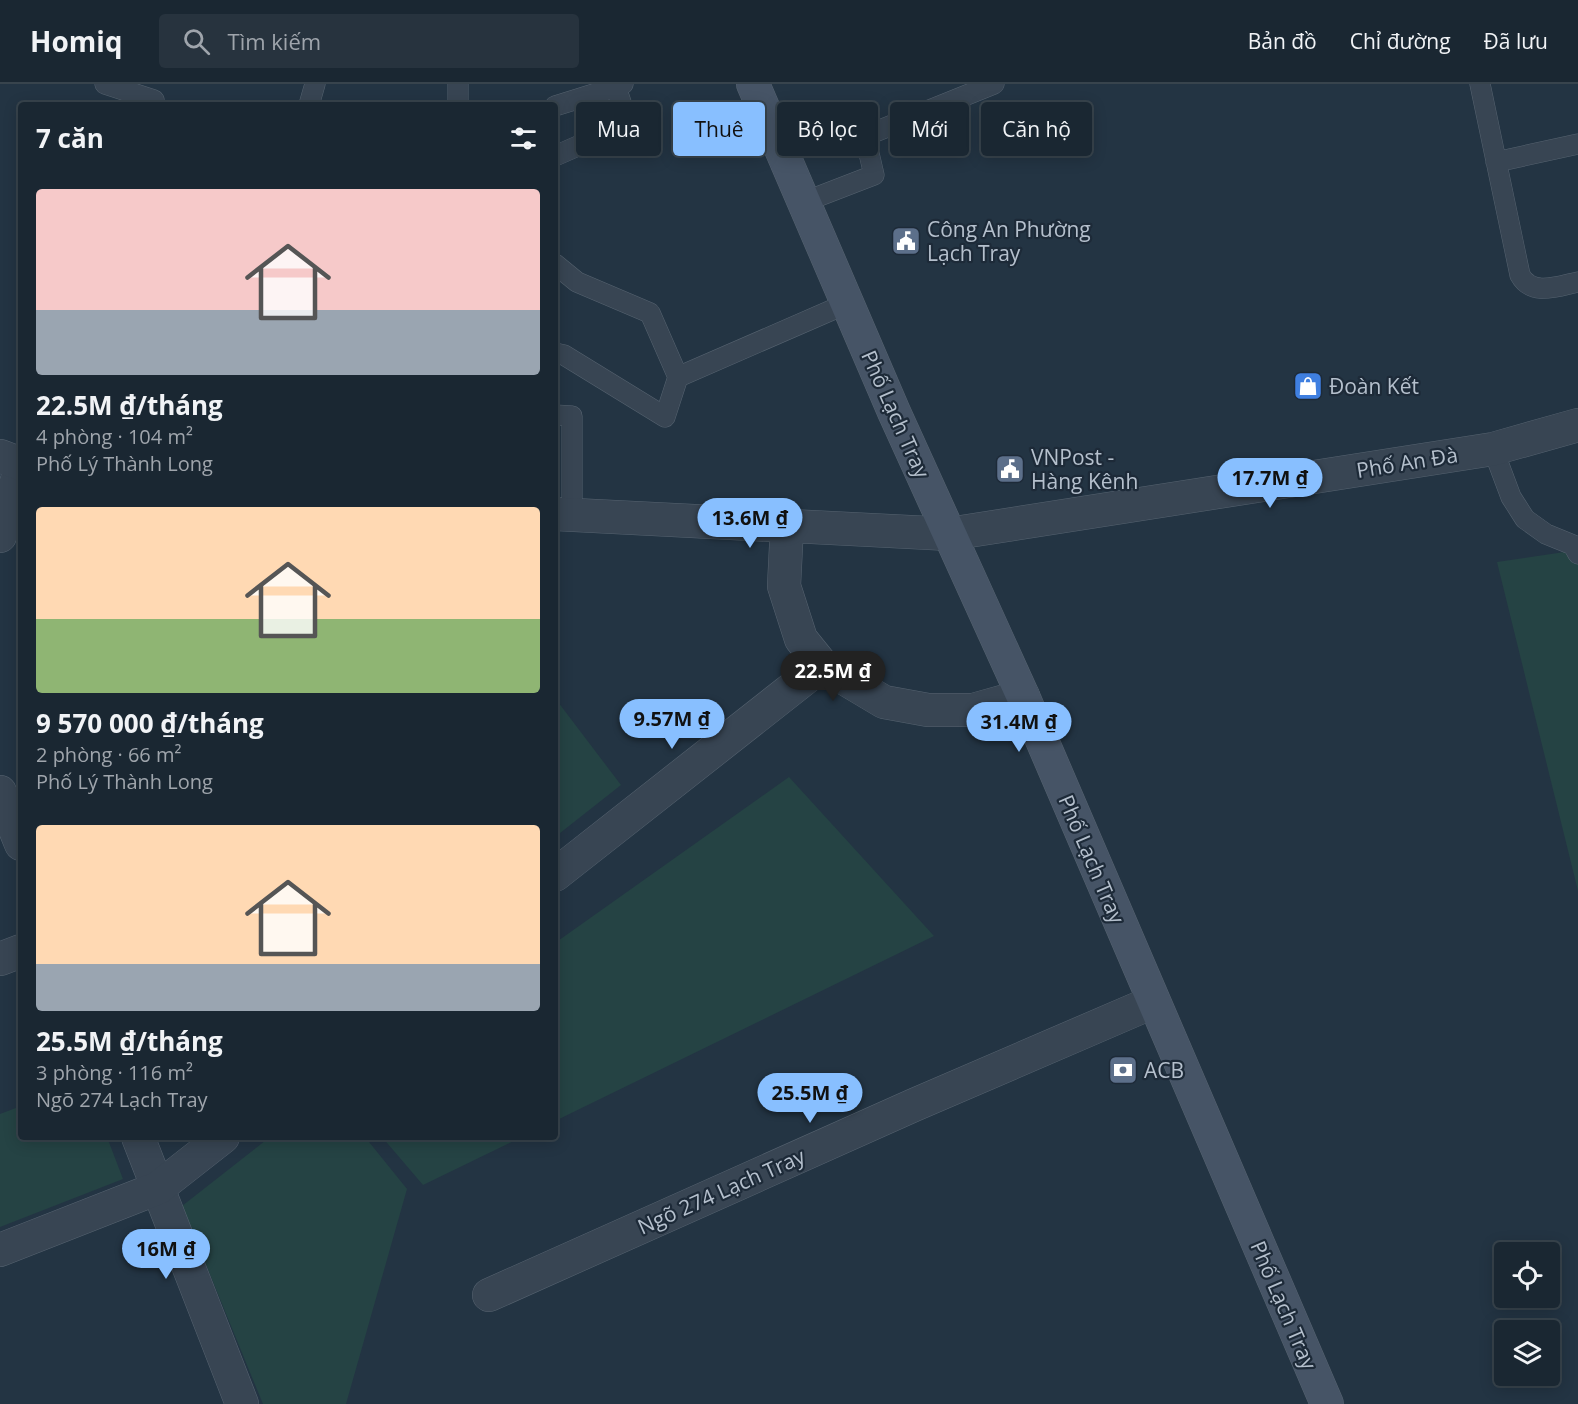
<!DOCTYPE html>
<html lang="vi">
<head>
<meta charset="utf-8">
<style>
	:root { --surface:#1a2732; --page:#27333e; --text:#f1f3f6; --muted:#9fa5ac; --line:#38444d; --accent:#88bfff }
	body { margin:0; font-family:"Open Sans",sans-serif; background:var(--page); color:var(--text); height:100vh; display:flex; flex-direction:column; font-size:22px; white-space:nowrap }
	* { box-sizing:border-box; margin:0 }
	p { font-size:20px; color:var(--muted) }
	.icon { flex:none; width:33px; height:33px; fill:none; stroke:currentColor; stroke-width:2; stroke-linecap:round; stroke-linejoin:round }
	.map { position:relative; flex:1; overflow:hidden }
	.panel { position:absolute; left:18px; top:18px; width:540px; height:1038px; display:flex; flex-direction:column; background:var(--surface); border-radius:6px; box-shadow:0 3px 15px #0003,0 0 0 2px var(--line) }
	.panel>* { flex:none }
	.banner { position:absolute; left:576px; top:18px; width:570px; height:54px; display:flex; gap:12px }
	.fabs { position:absolute; left:1494px; top:1158px; display:grid; gap:12px }
	.fabs a { display:grid; place-items:center; width:66px; height:66px; border-radius:6px; background:var(--surface); box-shadow:0 3px 15px #0003,0 0 0 2px var(--line); font-size:30px }
	.price { position:absolute; translate:-50% -51px; padding:0 14px; border-radius:21px; background:var(--accent); color:#111; font-size:20px; line-height:39px; filter:drop-shadow(0 2px 3px #0008) }
	.price::after { content:''; position:absolute; left:50%; top:36px; width:18px; height:14px; margin-left:-9px; background:inherit; clip-path:polygon(0 0,100% 0,50% 100%) }
	.price.selected { background:#222; color:#fff }
	ul { padding:0; list-style:none }
	li { display:grid; align-content:center; gap:12px; height:318px; padding:0 18px }
	li span { display:grid; place-items:center; height:186px; border-radius:6px; color:#555 }
	li>.icon { margin-inline-start:auto }
	span .icon { width:108px; height:108px; fill:#fffc; stroke-width:1 }
	li b { font-size:26px }
	h2 { display:flex; justify-content:space-between; align-items:center; height:72px; padding:0 18px; font-size:26px }
	.pill { padding:0 21px; border-radius:6px; background:var(--surface); box-shadow:0 3px 15px #0003,0 0 0 2px var(--line); font-size:21px; line-height:54px }
	.pill.selected { background:var(--accent); color:#111 }
	header { display:flex; align-items:center; gap:36px; box-sizing:border-box; height:84px; padding:0 30px; background:var(--surface); border-bottom:2px solid var(--line) }
	header strong { font-size:28px }
	nav { display:flex; gap:33px; margin-inline-start:auto; font-size:21px }
	.search { width:420px; height:54px; background:var(--page); display:flex; align-items:center; gap:15px; box-sizing:border-box; padding:0 21px; border-radius:6px; color:var(--muted); font-size:22px }
	.map>svg:first-child { display:block }
	.green { fill:#254344 }
	.lines { fill:none; stroke-linecap:round; stroke-linejoin:round }
	.service-casing { stroke:#566370; stroke-width:21 }
	.minor-casing { stroke:#566370; stroke-width:34 }
	.tertiary-casing { stroke:#566370; stroke-width:34 }
	.secondary-casing { stroke:#566370; stroke-width:34 }
	.service { stroke:#384553; stroke-width:20 }
	.minor { stroke:#384553; stroke-width:33 }
	.tertiary { stroke:#384553; stroke-width:33 }
	.secondary { stroke:#465466; stroke-width:33 }
	.labels { text-anchor:middle; dominant-baseline:central; stroke-width:4.5; stroke-linejoin:round; paint-order:stroke }
	.poi-label { font-size:21px; fill:#b5c0cd; stroke:#1d2a38; text-anchor:start }
	.street-label { font-size:21px; fill:#b5c0cd; stroke:#1d2a38 }
</style>
</head>
<body>
<header>
<strong>Homiq</strong>
<div class="search"><svg class="icon" aria-label="search" viewBox="0 0 24 24"><circle cx="10" cy="10" r="6"/><path d="M15 15l6 6"/></svg>Tìm kiếm</div>
<nav><a>Bản đồ</a><a>Chỉ đường</a><a>Đã lưu</a></nav>
</header>
<div class="map">
<svg width="1578" height="1320" viewBox="0 0 1578 1320">
	<rect width="100%" height="100%" fill="#233443"/>
	<path class="green" d="M1578,466V807L1497,478Z
		M555,618H558L621,701L555,753Z
		M789,693L934,852L555,1037V859Z
		M21,1022V1053H107L123,1095L0,1143V1030Z
		M270,1053H365L407,1105L346,1320H263L182,1122Z
		M382,1053H522L423,1101Z"/>
	<g class="lines">
		<g class="service-casing">
			<path id="service" d="M105,0L154,16
				M458,0V21
				M1480,0L1520,191C1532,213 1558,202 1578,198
				M309,21L315,0
				M555,22L616,3
				M555,72L628,40L616,3L623,0
				M1496,78L1578,60
				M804,118L874,91L865,52L994,0
				M555,180L577,198L650,229L678,293L848,219
				M555,269L564,271L665,333L678,293
				M555,331L572,332V431
				M1493,365L1511,413L1525,435L1546,450L1573,461L1578,470"/>
		</g>
		<g class="minor-casing">
			<path id="minor" d="M0,452L21,383
				M0,708L21,760
				M0,875L21,867
				M138,1053L242,1320
				M489,1211L914,1021L1153,918"/>
		</g>
		<g class="tertiary-casing">
			<path id="tertiary" d="M0,372L21,380
				M555,430L949,450L1493,365L1578,341
				M787,442L784,502L801,555L822,581L884,618L928,626H973L1023,612
				M555,791L822,581
				M0,1166L158,1104L223,1053"/>
		</g>
		<g class="secondary-casing">
			<path id="secondary" d="M753,0L894,328L1023,612L1327,1320"/>
		</g>
		<use href="#service" class="service"/>
		<use href="#minor" class="minor"/>
		<use href="#tertiary" class="tertiary"/>
		<use href="#secondary" class="secondary"/>
	</g>
	<defs>
		<g id="civic-square" transform="scale(1.5)"><rect x="-9" y="-9" width="18" height="18" rx="4" fill="#5c6f8a" stroke="#1d2a38"/><path d="M-.6-6.5H3V-4.5H.6V-3L4-1V1h2V6H-6V1h2V-1L-.6-3ZM-1.2 2.5V6h2.4V2.5Z" fill="#fff"/></g>
		<g id="shop-square" transform="scale(1.5)"><rect x="-9" y="-9" width="18" height="18" rx="4" fill="#3f7fe0" stroke="#1d2a38"/><path d="M-5-2.5h2.3a2.7 3.5 0 0 1 5.4 0H5L5.5 6h-11ZM-1.5-2.5h3a1.5 2.3 0 0 0-3 0Z" fill="#fff"/></g>
		<g id="bank-square" transform="scale(1.5)"><rect x="-9" y="-9" width="18" height="18" rx="4" fill="#5c6f8a" stroke="#1d2a38"/><path d="M-6-4H6V4H-6ZM0-2.3a2.3 2.3 0 1 0 0 4.6a2.3 2.3 0 1 0 0-4.6Z" fill="#fff"/></g>
	</defs>
	<g fill-rule="evenodd">
		<use href="#civic-square" x="906" y="157"/>
		<use href="#shop-square" x="1308" y="302"/>
		<use href="#civic-square" x="1010" y="385"/>
		<use href="#bank-square" x="1123" y="986"/>
	</g>
	<g class="labels">
		<g class="poi-label">
			<text x="927" y="145">Công An Phường<tspan x="927" dy="24">Lạch Tray</tspan></text>
			<text x="1329" y="302">Đoàn Kết</text>
			<text x="1031" y="373">VNPost -<tspan x="1031" dy="24">Hàng Kênh</tspan></text>
			<text x="1144" y="986">ACB</text>
		</g>
		<g class="street-label">
			<text transform="translate(896 330) rotate(66)">Phố Lạch Tray</text>
			<text transform="translate(1407 378) rotate(-9)">Phố An Đà</text>
			<text transform="translate(1092 775) rotate(67)">Phố Lạch Tray</text>
			<text transform="translate(721 1107) rotate(-24)">Ngõ 274 Lạch Tray</text>
			<text transform="translate(1284 1221) rotate(67)">Phố Lạch Tray</text>
		</g>
	</g>
</svg>
<div class="fabs">
<a><svg class="icon" aria-label="locate" viewBox="0 0 24 24"><circle cx="12" cy="12" r="6"/><path d="M12 2v4M12 18v4M2 12h4M18 12h4"/></svg></a>
<a><svg class="icon" aria-label="layers" viewBox="0 0 24 24"><path d="M12 4l9 5-9 5-9-5zM3 14l9 5 9-5"/></svg></a>
</div>
<b class="price" style="left:1270px;top:425px">17.7M ₫</b>
<b class="price" style="left:750px;top:465px">13.6M ₫</b>
<b class="price selected" style="left:833px;top:618px">22.5M ₫</b>
<b class="price" style="left:672px;top:666px">9.57M ₫</b>
<b class="price" style="left:1019px;top:669px">31.4M ₫</b>
<b class="price" style="left:810px;top:1040px">25.5M ₫</b>
<b class="price" style="left:166px;top:1196px">16M ₫</b>
<div class="banner">
<a class="pill">Mua</a>
<a class="pill selected">Thuê</a>
<a class="pill">Bộ lọc</a>
<a class="pill">Mới</a>
<a class="pill">Căn hộ</a>
</div>
<section class="panel">
<h2>7 căn<svg class="icon" aria-label="filters" viewBox="0 0 24 24"><path d="M4 7h16M4 17h16"/><circle cx="9" cy="7" r="2"/><circle cx="15" cy="17" r="2"/></svg></h2>
<ul>
<li><span style="background:linear-gradient(#f6c9c9 65%,#9aa5b1 0)"><svg class="icon" aria-label="home" viewBox="0 0 24 24"><path d="M3 11l9-7 9 7M6 9v11h12V9"/></svg></span><div><b>22.5M ₫/tháng</b><p>4 phòng · 104 m²</p><p>Phố Lý Thành Long</p></div></li>
<li><span style="background:linear-gradient(#ffd9b3 60%,#8fb573 0)"><svg class="icon" aria-label="home" viewBox="0 0 24 24"><path d="M3 11l9-7 9 7M6 9v11h12V9"/></svg></span><div><b>9 570 000 ₫/tháng</b><p>2 phòng · 66 m²</p><p>Phố Lý Thành Long</p></div></li>
<li><span style="background:linear-gradient(#ffd9b3 75%,#9aa5b1 0)"><svg class="icon" aria-label="home" viewBox="0 0 24 24"><path d="M3 11l9-7 9 7M6 9v11h12V9"/></svg></span><div><b>25.5M ₫/tháng</b><p>3 phòng · 116 m²</p><p>Ngõ 274 Lạch Tray</p></div></li>
</ul>
</section>
</div>
</body>
</html>
